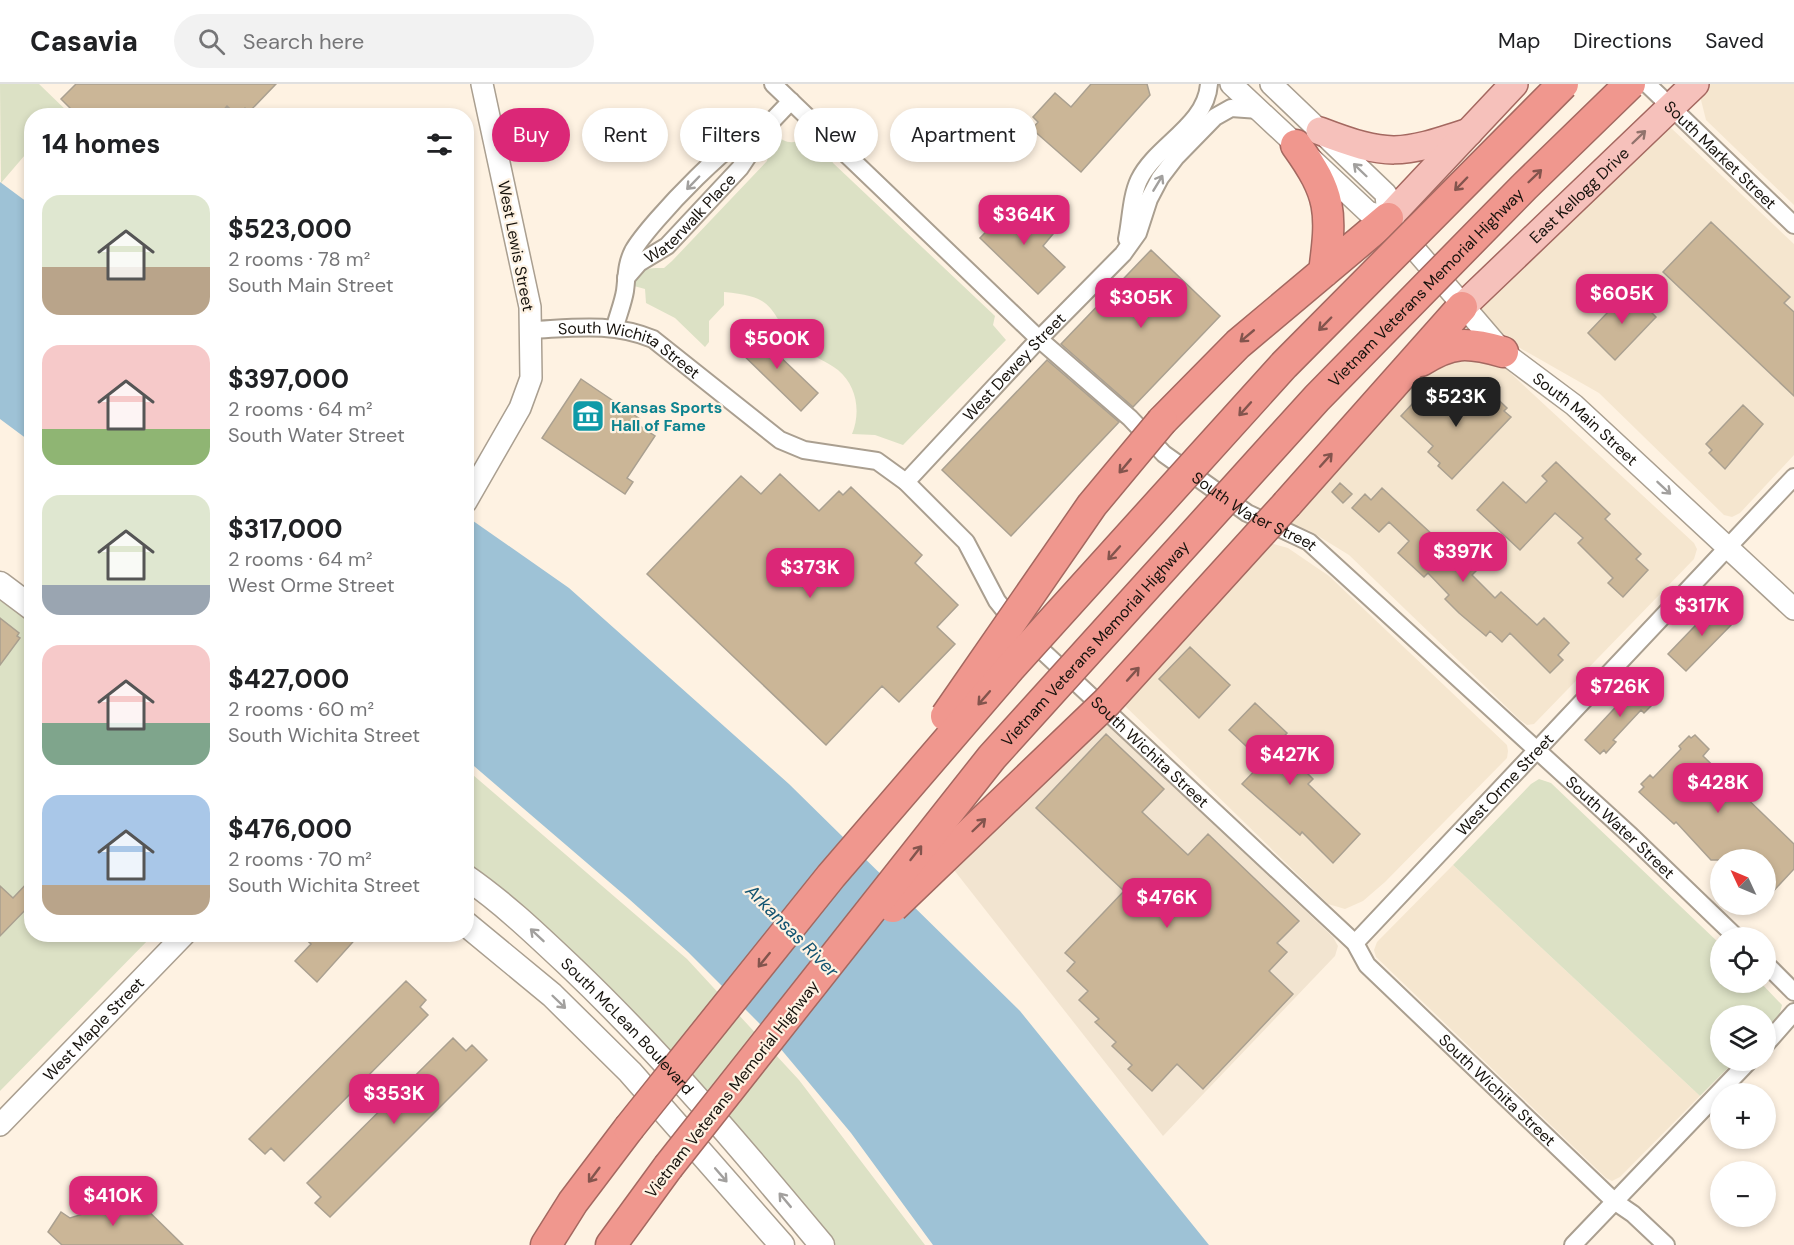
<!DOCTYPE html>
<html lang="en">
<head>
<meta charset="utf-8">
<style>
	:root { --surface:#fff; --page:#f2f2f2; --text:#202124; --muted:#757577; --line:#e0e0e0; --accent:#db2777 }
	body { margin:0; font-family:"DM Sans",sans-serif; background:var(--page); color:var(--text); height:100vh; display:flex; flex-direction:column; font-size:22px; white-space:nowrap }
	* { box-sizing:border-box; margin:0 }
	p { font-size:20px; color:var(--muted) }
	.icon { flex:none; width:33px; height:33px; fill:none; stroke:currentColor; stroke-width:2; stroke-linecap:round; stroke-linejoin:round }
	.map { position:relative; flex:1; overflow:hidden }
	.drawer { position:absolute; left:24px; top:24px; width:450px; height:834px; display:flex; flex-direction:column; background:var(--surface); border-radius:24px; box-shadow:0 3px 9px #0003 }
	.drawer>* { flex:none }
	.guide { position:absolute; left:492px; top:24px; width:570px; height:54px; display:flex; gap:12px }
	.needle { width:39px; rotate:314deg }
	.tools { position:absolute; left:1710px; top:765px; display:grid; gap:12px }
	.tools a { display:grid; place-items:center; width:66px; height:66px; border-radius:50%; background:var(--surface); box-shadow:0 3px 9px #0003; font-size:30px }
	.price { position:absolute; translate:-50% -51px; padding:0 14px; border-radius:12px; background:var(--accent); color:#fff; font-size:20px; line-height:39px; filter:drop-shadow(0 2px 3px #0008) }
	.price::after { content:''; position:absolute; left:50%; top:36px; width:18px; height:14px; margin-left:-9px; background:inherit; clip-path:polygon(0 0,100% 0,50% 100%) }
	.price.on { background:#222; color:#fff }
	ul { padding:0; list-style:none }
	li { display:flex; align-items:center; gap:18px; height:150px; padding:0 18px }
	li span { display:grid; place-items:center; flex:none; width:168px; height:120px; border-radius:18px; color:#555 }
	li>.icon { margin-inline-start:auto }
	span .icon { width:72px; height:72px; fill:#fffc; stroke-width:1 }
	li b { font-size:26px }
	h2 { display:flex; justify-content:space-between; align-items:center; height:72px; padding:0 18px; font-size:26px }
	.chip { padding:0 21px; border-radius:27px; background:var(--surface); box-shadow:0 3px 9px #0003; font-size:21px; line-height:54px }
	.chip.on { background:var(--accent); color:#fff }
	header { display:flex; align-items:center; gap:36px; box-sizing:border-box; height:84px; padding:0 30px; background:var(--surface); border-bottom:2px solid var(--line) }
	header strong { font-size:28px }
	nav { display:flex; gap:33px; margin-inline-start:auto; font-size:21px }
	.search { width:420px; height:54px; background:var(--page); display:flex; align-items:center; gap:15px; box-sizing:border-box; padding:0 21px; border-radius:33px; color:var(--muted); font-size:22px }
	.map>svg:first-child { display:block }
	.built { fill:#f5e6cf }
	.industrial { fill:#f2e4d0 }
	.green { fill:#dce1c5 }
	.water { fill:#9ec2d6 }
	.building { fill:#cbb697; stroke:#aaa090; stroke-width:1.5 }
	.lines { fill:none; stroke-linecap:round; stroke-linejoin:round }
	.minor-casing { stroke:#aa9f90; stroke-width:20 }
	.tertiary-casing { stroke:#aa9f90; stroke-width:24 }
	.secondary-casing { stroke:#aa9f90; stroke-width:27 }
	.primary-casing { stroke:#a46860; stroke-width:30 }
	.motorway-casing { stroke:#a46860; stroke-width:33 }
	.minor { stroke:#fff; stroke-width:16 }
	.tertiary { stroke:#fff; stroke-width:21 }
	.secondary { stroke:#fff; stroke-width:24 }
	.primary { stroke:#f6c1bb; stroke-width:27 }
	.motorway { stroke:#f0978e; stroke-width:30 }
	.motorway-bridge-casing { stroke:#a46860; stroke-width:33; stroke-linecap:butt }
	.motorway-bridge { stroke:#f0978e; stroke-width:30 }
	.oneway { stroke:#91726c }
	.oneway2 { stroke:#a2a09e }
	.oneway3 { stroke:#83544d }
	.labels { text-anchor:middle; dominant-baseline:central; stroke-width:4.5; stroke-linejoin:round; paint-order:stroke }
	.street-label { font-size:16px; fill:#16120c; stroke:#fef2e2 }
	.culture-label { font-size:16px; font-weight:bold; fill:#0d838f; stroke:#fef2e2; text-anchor:start }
	.water-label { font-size:18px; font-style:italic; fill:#135471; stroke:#fef2e2 }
</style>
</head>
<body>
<header>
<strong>Casavia</strong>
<div class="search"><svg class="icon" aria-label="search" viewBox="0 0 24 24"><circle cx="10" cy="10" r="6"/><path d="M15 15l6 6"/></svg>Search here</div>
<nav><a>Map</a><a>Directions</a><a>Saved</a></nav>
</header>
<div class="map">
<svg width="1794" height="1161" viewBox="0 0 1794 1161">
	<rect width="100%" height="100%" fill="#fef2e2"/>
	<path class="built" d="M1707,0H1794V121L1706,36L1700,12Z
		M1665,43H1670L1794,160V371L1740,429L1732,433L1724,431L1599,309L1499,252L1475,220Z
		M1447,272L1490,278L1506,285L1694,459L1697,465L1694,475L1534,640L1527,641L1520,636L1349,471L1310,447L1284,439L1432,279Z
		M1266,458L1288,464L1329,492L1507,661L1508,667L1507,674L1385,798L1363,817L1345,825L1328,820L1122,619Z
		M1453,781L1700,1012L1620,1093L1612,1097L1606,1094L1376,873L1374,866L1377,858Z"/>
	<path class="industrial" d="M1104,637L1333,853L1338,862L1335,872L1163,1052L954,786Z"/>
	<path class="green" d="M0,0H39L68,28L64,31L32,32L31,64L1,99Z
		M810,48L825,63L833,79L995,232L993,241L1006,256L903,361L875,351L852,350C861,328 857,302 838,286C826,277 811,272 799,261C765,229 782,213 724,208V221L709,237V258L705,263L675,234L646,219L645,205L634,202C637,184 648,184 664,184L672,177L767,77L773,49C787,61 797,62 810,48Z
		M0,509L31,533L32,850L153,851L0,1007Z
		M466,685L687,875L799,996L925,1161H836L659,954L597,893L467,778Z
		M1539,695L1551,699L1720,860V898L1761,899L1782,921L1779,932L1766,946V932H1720V976L1735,977L1700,1012L1453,781L1531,700Z"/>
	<path class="water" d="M0,98L31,121V358L0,335Z
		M466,432L569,504L789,700L1020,927L1209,1161H933L851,1049L759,939L688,868L629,815L467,676Z"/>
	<path class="building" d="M76,0H276L249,28L245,24L238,32L227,22L218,32H78L61,15Z
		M1091,0H1147L1150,11L1081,88L1032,45L1038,38L1033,33L1055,9L1071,23Z
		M1019,114L1053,150L1043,162L1065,183L1038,210L980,154Z
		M1711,138L1790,213L1784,219L1794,228V312L1663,188Z
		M1151,166L1220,232L1133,323L1061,260Z
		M1629,206L1656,233L1615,276L1588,249Z
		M752,246L818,309L801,327L735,263Z
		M1047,276L1119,338L1011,452L942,386Z
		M581,295L640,335L637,340L655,352L627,394L633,398L625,410L542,354Z
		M1428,303L1460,333L1487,305L1507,324L1504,327L1511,333L1452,395L1438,382L1440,379L1428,368L1433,362L1401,332Z
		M1743,321L1763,340L1725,385L1709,369L1712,366L1706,360Z
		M1556,378L1610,430L1605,435L1641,470L1636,475L1648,486L1623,513L1608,499L1613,494L1578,459L1583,454L1555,429L1520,466L1477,426L1503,398L1526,419L1547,397L1542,392Z
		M780,390L819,427L839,407L843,411L851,403L922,471L915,479L958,521L937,543L955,560L899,618L882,602L826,661L647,490L741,392L761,410Z
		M1340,399L1352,410L1343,419L1332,408Z
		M1382,404L1461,477L1464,474L1476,487L1472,491L1495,514L1501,508L1537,541L1544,534L1569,559L1558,571L1563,576L1550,589L1510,549L1502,558L1490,547L1486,552L1459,529L1445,515L1449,511L1428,489L1424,493L1398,469L1409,457L1389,438L1379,448L1352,424L1365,410L1371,416Z
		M1717,519L1735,537L1686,587L1668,570Z
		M0,534L19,549L17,552L20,554L0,581Z
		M1190,563L1230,601L1199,634L1159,595Z
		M1639,598L1655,612L1650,617L1653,620L1644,629L1641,626L1613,656L1616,658L1606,669L1604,666L1600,670L1585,656Z
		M1255,619L1287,649L1279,658L1309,687L1307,689L1313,695L1308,700L1360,750L1333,779L1302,748L1300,751L1242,700L1263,678L1229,646Z
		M1106,650L1164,705L1142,728L1188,771L1208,750L1299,837L1277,859L1287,868L1269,887L1293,910L1203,1005L1177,980L1152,1007L1128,985L1132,981L1112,962L1116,958L1095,938L1099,935L1079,916L1088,907L1067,887L1075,878L1065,869L1124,807L1036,724Z
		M1695,651L1709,665L1703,672L1794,760V785L1766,815V776H1711L1676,738L1674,740L1639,708L1644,703L1641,700L1650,691L1653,694L1681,665L1679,662L1689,652L1691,654Z
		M32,794V819L0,852V802L13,814Z
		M300,850H360L317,898L295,877L311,860Z
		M406,897L426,916L420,923L428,931L284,1077L271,1064L265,1070L249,1055Z
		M453,954L466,967L472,961L487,976L330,1133L315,1119L321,1113L307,1099Z
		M135,1114L183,1161H62L48,1148L61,1128L70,1134Z"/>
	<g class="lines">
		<g class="minor-casing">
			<g id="minor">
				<path id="s1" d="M773,0L1039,255L1130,334L1164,370L1247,429L1309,458L1631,752L1737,854"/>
				<path id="s2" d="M1647,0L1794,141"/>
				<path d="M1127,155C1131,136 1131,113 1139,96C1156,61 1206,42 1209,0"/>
				<path id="s3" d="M626,194L639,179L667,162L740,84L770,39L791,17"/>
				<path d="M615,243C618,231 623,219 625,207C627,192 626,181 633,167C648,140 742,41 770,39"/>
				<path id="s4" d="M531,246C574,244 612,238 653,255L780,356L804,366L877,377L906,398L966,458L997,517L1021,547L1355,859L1367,881L1614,1117L1633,1130L1666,1161"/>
				<path id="s5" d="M906,398L1039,255L1123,170L1138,149L1149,115L1160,94L1176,73L1215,33L1231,24L1259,26"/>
				<path id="s6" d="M1355,859L1794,393"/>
				<path d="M1766,880L1794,908"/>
				<path d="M1766,960L1794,928"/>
				<path d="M1573,1161L1750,976"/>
			</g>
		</g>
		<g class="tertiary-casing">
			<g id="tertiary">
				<path d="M1231,0L1368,128L1388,134"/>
				<path id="s7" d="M1271,0L1386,110L1388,134L1503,268L1574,321L1794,525"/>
				<path d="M466,418L520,324L531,294L530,223L482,0"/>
				<path id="s8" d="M0,1041L185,850"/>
			</g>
		</g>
		<g class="secondary-casing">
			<g id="secondary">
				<path d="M0,500L32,524"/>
				<path id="s9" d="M466,793C505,820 539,853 573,885C663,971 743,1066 822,1161"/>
				<path d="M466,840L552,911L630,988L782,1161"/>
			</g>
		</g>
		<g class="primary-casing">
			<g id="primary">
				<path d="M1320,47C1388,73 1400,71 1469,48"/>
				<path d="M1388,134L1514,0"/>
				<path id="s10" d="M1462,223L1695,0"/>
			</g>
		</g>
		<g class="motorway-casing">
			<path id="motorway" d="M1296,61C1332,111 1332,128 1324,188
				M1421,277C1452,257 1468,258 1503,268
				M1162,337L1238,260L1388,134
				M1287,420L1462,223
				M546,1161L573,1118L629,1044
				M611,1161L668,1083"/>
		</g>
		<use href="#minor" class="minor"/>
		<use href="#tertiary" class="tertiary"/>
		<use href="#secondary" class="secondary"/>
		<use href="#primary" class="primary"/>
		<use href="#motorway" class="motorway"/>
		<g class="motorway-bridge-casing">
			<g id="motorway-bridge">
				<path d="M946,632L1092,421L1162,337"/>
				<path d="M893,823L1107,618L1287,420"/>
				<path d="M629,1044L831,792L1010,584L1284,281L1563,0"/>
				<path id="s11" d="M668,1083L992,673L1317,314L1524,103L1630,0"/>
			</g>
		</g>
		<use href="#motorway-bridge" class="motorway-bridge"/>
	</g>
	<defs><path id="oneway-shaft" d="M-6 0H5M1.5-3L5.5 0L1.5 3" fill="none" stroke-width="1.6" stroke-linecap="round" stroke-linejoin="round" transform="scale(1.5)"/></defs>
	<use class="oneway" href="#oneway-shaft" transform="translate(1639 53) rotate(-44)"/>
	<g class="oneway2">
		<use href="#oneway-shaft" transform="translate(1360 86) rotate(-136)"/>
		<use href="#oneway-shaft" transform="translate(693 99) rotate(134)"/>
		<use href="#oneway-shaft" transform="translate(1158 99) rotate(-59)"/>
		<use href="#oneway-shaft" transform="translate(1664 404) rotate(43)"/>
		<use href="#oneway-shaft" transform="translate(537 851) rotate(-137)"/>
		<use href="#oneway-shaft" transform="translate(559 918) rotate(44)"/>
		<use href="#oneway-shaft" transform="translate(721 1091) rotate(49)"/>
		<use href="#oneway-shaft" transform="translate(785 1116) rotate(-130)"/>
	</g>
	<g class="oneway3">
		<use href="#oneway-shaft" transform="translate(1535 92) rotate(-44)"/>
		<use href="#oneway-shaft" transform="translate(1461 100) rotate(134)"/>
		<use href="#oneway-shaft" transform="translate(1325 240) rotate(134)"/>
		<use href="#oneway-shaft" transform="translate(1247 252) rotate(140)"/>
		<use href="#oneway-shaft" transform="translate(1245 325) rotate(132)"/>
		<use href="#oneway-shaft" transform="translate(1326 376) rotate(-48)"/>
		<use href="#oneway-shaft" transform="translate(1125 382) rotate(130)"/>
		<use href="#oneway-shaft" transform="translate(1114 469) rotate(132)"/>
		<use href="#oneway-shaft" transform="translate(1133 590) rotate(-48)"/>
		<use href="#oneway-shaft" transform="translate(984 614) rotate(131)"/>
		<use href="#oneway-shaft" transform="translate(979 741) rotate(-44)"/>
		<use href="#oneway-shaft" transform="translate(916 769) rotate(-52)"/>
		<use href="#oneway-shaft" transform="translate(764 876) rotate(129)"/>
		<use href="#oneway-shaft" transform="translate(594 1091) rotate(127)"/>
	</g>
	<defs>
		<g id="museum-square" transform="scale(1.725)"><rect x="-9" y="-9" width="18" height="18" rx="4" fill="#0f9aa8" stroke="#fef2e2"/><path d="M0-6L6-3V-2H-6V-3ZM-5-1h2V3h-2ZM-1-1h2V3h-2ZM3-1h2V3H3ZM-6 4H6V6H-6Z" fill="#fff"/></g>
	</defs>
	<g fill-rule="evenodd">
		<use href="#museum-square" x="588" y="332"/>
	</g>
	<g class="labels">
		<g class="street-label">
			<text stroke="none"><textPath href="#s2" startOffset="102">South Market Street</textPath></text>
			<text stroke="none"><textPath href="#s10" startOffset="162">East Kellogg Drive</textPath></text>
			<text stroke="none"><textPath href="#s3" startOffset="88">Waterwalk Place</textPath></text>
			<text transform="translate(516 162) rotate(79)">West Lewis Street</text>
			<text stroke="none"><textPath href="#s11" startOffset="1162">Vietnam Veterans Memorial Highway</textPath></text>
			<text stroke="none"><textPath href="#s4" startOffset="104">South Wichita Street</textPath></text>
			<text stroke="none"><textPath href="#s5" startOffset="158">West Dewey Street</textPath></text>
			<text stroke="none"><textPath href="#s7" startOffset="466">South Main Street</textPath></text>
			<text stroke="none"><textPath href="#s1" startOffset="646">South Water Street</textPath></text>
			<text stroke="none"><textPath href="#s11" startOffset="676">Vietnam Veterans Memorial Highway</textPath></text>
			<text stroke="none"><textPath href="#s4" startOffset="788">South Wichita Street</textPath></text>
			<text stroke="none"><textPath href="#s6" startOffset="218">West Orme Street</textPath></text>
			<text stroke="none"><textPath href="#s1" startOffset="1131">South Water Street</textPath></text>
			<text stroke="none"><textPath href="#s9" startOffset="220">South McLean Boulevard</textPath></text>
			<text stroke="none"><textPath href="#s8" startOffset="134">West Maple Street</textPath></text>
			<text transform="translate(732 1005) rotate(-52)">Vietnam Veterans Memorial Highway</text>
			<text stroke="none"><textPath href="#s4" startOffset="1274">South Wichita Street</textPath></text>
		</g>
		<g class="culture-label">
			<text x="611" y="323">Kansas Sports<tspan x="611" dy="18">Hall of Fame</tspan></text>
		</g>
		<g class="water-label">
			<text transform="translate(792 847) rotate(45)">Arkansas River</text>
		</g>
	</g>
</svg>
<div class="tools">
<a><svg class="needle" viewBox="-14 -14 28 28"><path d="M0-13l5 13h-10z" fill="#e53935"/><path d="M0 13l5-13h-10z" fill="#757577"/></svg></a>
<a><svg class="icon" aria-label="locate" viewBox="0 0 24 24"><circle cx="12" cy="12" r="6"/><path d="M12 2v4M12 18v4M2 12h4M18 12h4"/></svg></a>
<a><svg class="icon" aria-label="layers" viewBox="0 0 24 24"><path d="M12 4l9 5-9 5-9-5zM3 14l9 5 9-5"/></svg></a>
<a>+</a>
<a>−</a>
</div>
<b class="price" style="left:1024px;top:162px">$364K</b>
<b class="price" style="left:1622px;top:241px">$605K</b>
<b class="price" style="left:1141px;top:245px">$305K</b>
<b class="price" style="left:777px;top:286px">$500K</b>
<b class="price on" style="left:1456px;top:344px">$523K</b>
<b class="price" style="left:1463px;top:499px">$397K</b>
<b class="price" style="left:810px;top:515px">$373K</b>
<b class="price" style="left:1702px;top:553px">$317K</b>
<b class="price" style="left:1620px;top:634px">$726K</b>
<b class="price" style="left:1290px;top:702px">$427K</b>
<b class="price" style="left:1718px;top:730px">$428K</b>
<b class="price" style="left:1167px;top:845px">$476K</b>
<b class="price" style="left:394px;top:1041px">$353K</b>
<b class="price" style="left:113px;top:1143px">$410K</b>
<div class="guide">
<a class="chip on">Buy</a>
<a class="chip">Rent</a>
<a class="chip">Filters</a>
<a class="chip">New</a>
<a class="chip">Apartment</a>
</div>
<section class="drawer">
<h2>14 homes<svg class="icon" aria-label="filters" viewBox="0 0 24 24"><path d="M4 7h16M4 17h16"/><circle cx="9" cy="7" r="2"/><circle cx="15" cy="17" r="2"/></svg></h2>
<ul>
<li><span style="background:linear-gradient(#dfe7d0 60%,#b9a48a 0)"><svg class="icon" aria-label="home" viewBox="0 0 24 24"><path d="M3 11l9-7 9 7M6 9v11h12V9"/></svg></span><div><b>$523,000</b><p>2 rooms · 78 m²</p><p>South Main Street</p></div></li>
<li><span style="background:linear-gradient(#f6c9c9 70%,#8fb573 0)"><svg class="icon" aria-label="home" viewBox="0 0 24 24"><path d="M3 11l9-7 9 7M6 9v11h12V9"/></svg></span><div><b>$397,000</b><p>2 rooms · 64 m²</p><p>South Water Street</p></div></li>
<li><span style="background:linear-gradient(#dfe7d0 75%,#9aa5b1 0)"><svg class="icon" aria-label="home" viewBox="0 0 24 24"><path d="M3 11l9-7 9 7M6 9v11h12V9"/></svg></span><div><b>$317,000</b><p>2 rooms · 64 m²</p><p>West Orme Street</p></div></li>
<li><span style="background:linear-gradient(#f6c9c9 65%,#7fa58c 0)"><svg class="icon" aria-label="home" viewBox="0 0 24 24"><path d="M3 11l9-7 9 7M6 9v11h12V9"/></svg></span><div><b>$427,000</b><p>2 rooms · 60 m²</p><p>South Wichita Street</p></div></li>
<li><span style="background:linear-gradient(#a9c7e8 75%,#b9a48a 0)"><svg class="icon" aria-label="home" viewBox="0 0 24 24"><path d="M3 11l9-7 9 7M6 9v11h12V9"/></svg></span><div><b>$476,000</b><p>2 rooms · 70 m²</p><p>South Wichita Street</p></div></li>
</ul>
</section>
</div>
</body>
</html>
